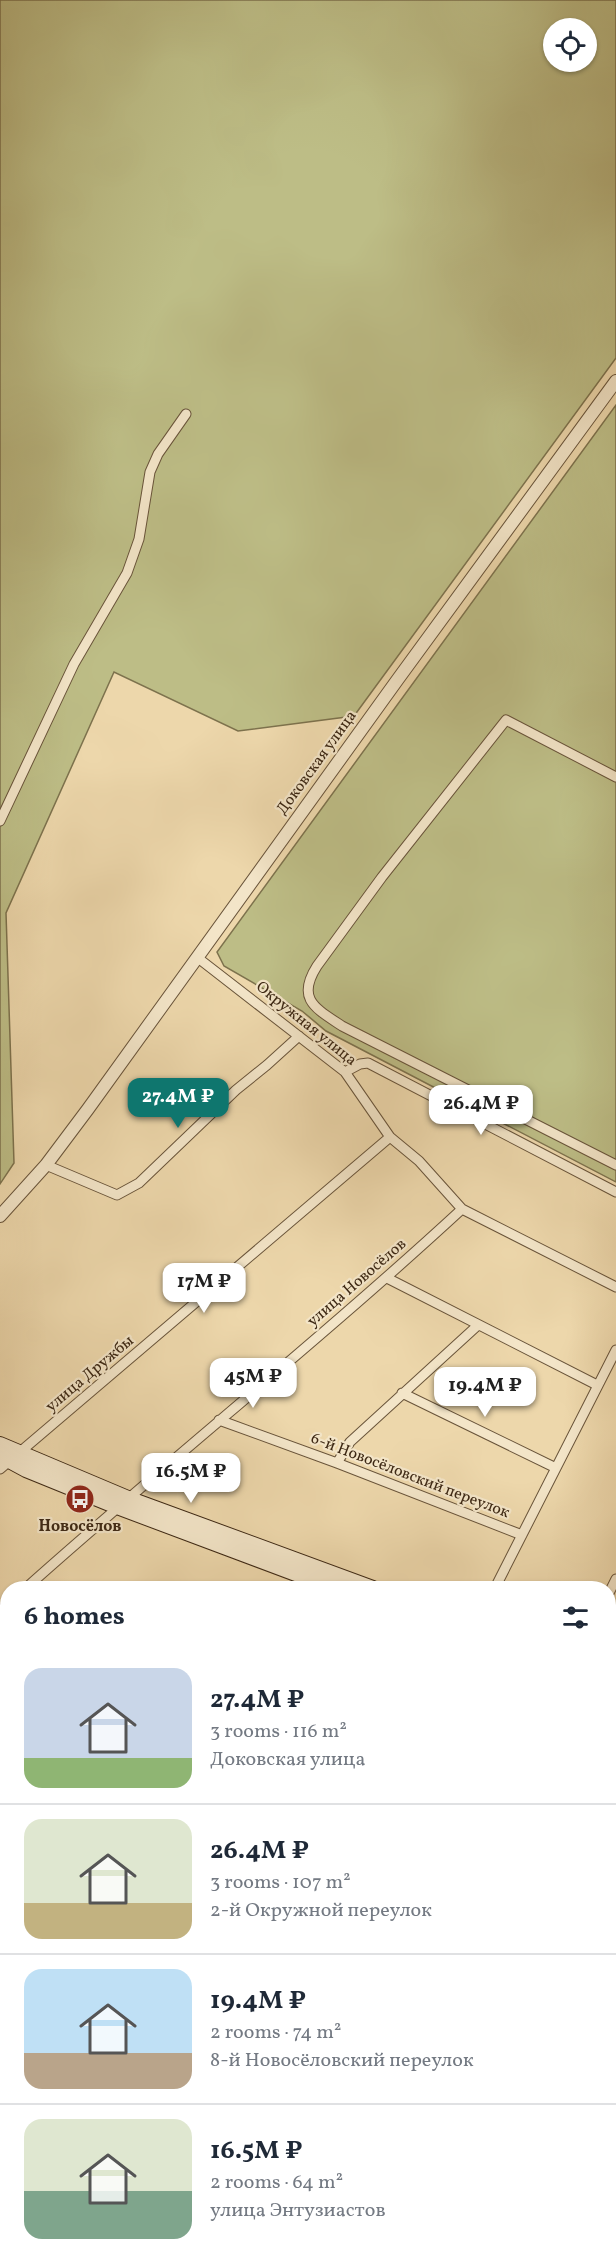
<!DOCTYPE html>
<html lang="en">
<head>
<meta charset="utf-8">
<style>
	:root { --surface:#fff; --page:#f2f2f3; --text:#1f2937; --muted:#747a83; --line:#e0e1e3; --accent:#0f766e }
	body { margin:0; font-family:Vollkorn,serif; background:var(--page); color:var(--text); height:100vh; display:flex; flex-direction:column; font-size:22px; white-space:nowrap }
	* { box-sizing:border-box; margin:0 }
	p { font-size:20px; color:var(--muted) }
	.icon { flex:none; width:33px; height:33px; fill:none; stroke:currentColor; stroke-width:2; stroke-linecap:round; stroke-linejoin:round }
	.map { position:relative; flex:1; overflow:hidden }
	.panel { position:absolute; left:0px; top:1581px; width:616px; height:684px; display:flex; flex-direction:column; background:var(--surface); border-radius:24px 24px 0 0; box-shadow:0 2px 4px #0004 }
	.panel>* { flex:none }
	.fabs { position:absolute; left:543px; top:18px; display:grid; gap:12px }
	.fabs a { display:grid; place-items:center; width:54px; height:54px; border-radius:50%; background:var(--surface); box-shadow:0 2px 4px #0004; font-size:30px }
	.price { position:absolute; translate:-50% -51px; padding:0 14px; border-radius:12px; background:#fff; color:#222; font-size:20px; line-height:39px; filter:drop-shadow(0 2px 3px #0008) }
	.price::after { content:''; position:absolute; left:50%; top:36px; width:18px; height:14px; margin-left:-9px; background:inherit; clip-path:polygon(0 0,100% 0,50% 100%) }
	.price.on { background:var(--accent); color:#fff }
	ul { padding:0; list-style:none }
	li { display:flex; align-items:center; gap:18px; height:150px; padding:0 24px }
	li+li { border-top:2px solid var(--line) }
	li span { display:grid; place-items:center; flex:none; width:168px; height:120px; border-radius:18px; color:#555 }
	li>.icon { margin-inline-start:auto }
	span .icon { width:72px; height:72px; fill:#fffc; stroke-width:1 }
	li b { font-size:26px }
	h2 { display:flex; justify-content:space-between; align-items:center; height:72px; padding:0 24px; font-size:26px }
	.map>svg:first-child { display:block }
	.green { fill:#bdbd86; stroke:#7d724d; stroke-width:1.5; fill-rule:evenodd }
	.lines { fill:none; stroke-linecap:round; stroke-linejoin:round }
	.minor-casing { stroke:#69543a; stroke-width:11 }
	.tertiary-casing { stroke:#69543a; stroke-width:14 }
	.secondary-casing { stroke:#3d2814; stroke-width:16 }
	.minor { stroke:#f3e5c8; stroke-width:9 }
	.tertiary { stroke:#f3e5c8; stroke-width:12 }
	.secondary { stroke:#f3e5c8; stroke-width:14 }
	.labels { text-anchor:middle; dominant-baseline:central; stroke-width:4.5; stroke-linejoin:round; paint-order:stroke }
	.street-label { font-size:16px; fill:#3d2814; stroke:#f3e5c8 }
	.poi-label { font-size:16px; font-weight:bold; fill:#3d2814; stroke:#f3e5c8 }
</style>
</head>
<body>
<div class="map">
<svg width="616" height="2265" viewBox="0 0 616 2265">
	<rect width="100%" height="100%" fill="#edd7ab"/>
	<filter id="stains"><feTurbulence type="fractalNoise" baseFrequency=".00333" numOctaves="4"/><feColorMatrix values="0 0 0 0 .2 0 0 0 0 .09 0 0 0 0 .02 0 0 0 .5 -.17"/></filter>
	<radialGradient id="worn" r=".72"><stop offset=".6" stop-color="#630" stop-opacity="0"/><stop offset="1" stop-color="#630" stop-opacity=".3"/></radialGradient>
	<path class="green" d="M0,0H616V358L354,716L238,731L114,672L6,913L14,1163L0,1184ZM554,28H586V62H554Z
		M616,405V1182L326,1031L302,1011L224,966L217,952Z
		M126,2258H227L242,2265H117Z"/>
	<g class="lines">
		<g class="minor-casing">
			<path id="minor" d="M616,777L506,720L382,877L317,966C296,999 315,1008 342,1026L616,1165
				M0,821L74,664L127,573L139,539L150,472L158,454L186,414
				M198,958L345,1072L390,1137L419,1161L462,1209L616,1287
				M345,1072L360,1064L368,1063L616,1192
				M46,1165L117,1195L139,1183L236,1090L267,1065L299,1036
				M387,1278L597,1385
				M402,1393L556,1468
				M219,1420L337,1463L522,1535
				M337,1463L350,1442L477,1326
				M0,1469L390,1137
				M26,1588C169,1460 320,1340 462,1209
				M495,1588L616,1350
				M609,1593L616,1579
				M0,1611L8,1605
				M0,1734L8,1727
				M609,1800L616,1803
				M0,1806L8,1815
				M609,1948L616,1951
				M0,1967L8,1961
				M609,2060L616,2064
				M108,2265L116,2258"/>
		</g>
		<g class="tertiary-casing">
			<path id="tertiary" d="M0,1216L46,1165L88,1109L398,679L616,381"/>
		</g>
		<g class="secondary-casing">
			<path id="secondary" d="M0,1444L128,1498L373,1588
				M0,1456L26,1470L117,1507L333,1588
				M609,1675L616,1677
				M609,1691L616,1694
				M0,2005L8,2014
				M262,2258L277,2265"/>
		</g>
		<use href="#minor" class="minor"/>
		<use href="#tertiary" class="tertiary"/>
		<use href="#secondary" class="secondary"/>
	</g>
	<defs>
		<g id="bus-disc" transform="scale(1.5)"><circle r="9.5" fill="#8f2418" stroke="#f3e5c8"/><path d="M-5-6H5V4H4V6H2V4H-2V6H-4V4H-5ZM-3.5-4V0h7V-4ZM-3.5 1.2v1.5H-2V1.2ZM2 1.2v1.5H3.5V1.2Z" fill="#fff"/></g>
	</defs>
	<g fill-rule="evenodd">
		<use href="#bus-disc" x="80" y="1499"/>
	</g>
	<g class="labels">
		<g class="street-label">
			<text transform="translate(317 763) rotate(-54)">Доковская улица</text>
			<text transform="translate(306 1024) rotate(39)">Окружная улица</text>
			<text transform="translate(357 1283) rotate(-41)">улица Новосёлов</text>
			<text transform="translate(90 1374) rotate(-40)">улица Дружбы</text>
			<text transform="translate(410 1476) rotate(21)">6-й Новосёловский переулок</text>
		</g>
		<g class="poi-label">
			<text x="80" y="1527">Новосёлов</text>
		</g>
	</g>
	<rect width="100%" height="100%" filter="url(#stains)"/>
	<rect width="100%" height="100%" fill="url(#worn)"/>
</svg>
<div class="fabs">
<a><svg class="icon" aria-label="locate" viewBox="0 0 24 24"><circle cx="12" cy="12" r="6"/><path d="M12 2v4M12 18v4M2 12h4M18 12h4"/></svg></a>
</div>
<b class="price on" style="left:178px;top:1129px">27.4M ₽</b>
<b class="price" style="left:481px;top:1136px">26.4M ₽</b>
<b class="price" style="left:204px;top:1314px">17M ₽</b>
<b class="price" style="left:253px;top:1409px">45M ₽</b>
<b class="price" style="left:485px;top:1418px">19.4M ₽</b>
<b class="price" style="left:191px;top:1504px">16.5M ₽</b>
<section class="panel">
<h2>6 homes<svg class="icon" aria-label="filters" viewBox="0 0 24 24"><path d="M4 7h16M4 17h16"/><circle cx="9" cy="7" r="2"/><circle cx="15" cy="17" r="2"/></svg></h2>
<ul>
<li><span style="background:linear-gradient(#c9d6e8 75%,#8fb573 0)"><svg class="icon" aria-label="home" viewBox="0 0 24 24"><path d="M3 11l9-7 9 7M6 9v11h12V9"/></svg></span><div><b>27.4M ₽</b><p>3 rooms · 116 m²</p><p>Доковская улица</p></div></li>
<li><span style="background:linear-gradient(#dfe7d0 70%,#c2b280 0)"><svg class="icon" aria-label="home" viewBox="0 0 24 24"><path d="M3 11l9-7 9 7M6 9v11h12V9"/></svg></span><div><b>26.4M ₽</b><p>3 rooms · 107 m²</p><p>2-й Окружной переулок</p></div></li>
<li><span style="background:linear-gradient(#bfe0f5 70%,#b9a48a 0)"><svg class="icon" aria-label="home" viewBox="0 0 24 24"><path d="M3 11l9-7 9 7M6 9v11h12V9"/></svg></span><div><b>19.4M ₽</b><p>2 rooms · 74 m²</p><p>8-й Новосёловский переулок</p></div></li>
<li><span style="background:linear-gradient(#dfe7d0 60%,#7fa58c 0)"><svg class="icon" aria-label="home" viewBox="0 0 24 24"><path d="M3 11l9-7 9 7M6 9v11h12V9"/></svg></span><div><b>16.5M ₽</b><p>2 rooms · 64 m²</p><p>улица Энтузиастов</p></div></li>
</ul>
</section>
</div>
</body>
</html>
